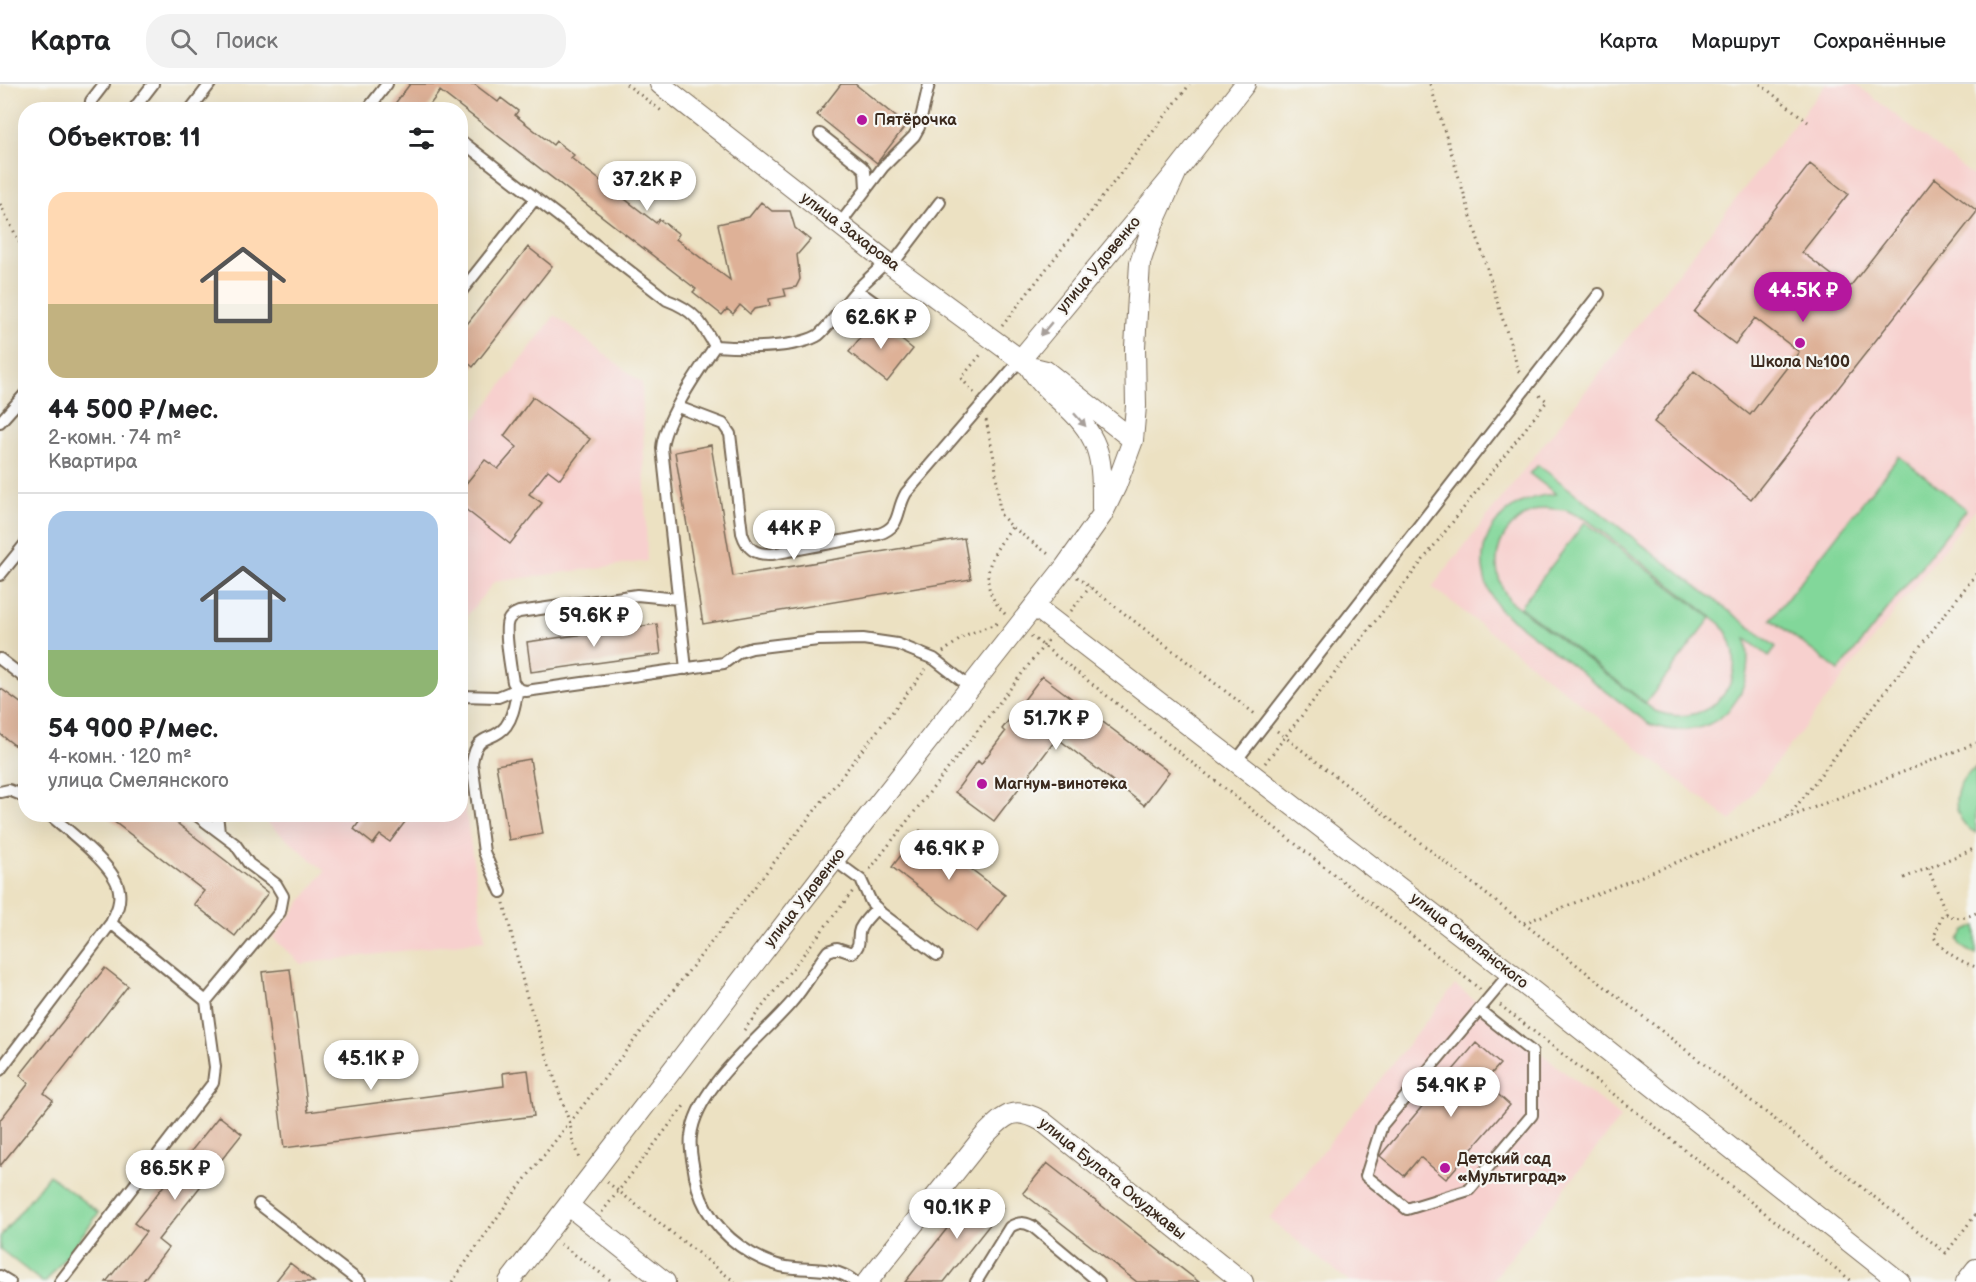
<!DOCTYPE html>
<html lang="ru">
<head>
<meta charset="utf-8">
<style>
	:root { --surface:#fff; --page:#f2f2f2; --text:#202124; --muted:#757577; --line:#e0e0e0; --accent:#b5179e }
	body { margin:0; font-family:"Balsamiq Sans",sans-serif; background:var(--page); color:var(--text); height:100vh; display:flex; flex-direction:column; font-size:22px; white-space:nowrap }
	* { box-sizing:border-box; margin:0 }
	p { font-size:20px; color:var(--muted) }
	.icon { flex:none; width:33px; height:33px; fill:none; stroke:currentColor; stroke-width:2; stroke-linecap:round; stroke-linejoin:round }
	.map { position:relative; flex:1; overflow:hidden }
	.sheet { position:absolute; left:18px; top:18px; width:450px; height:720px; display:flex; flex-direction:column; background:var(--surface); border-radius:24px; box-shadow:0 6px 24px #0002 }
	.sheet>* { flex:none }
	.price { position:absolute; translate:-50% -51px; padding:0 14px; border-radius:21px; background:#fff; color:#222; font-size:20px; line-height:39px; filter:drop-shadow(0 2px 3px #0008) }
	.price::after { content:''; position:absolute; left:50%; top:36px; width:18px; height:14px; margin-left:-9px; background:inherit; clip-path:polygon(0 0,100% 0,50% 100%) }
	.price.on { background:var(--accent); color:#fff }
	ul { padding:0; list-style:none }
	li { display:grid; align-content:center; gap:12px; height:318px; padding:0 30px }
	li+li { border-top:2px solid var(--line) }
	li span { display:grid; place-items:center; height:186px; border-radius:18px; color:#555 }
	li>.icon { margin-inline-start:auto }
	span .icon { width:108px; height:108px; fill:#fffc; stroke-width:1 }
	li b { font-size:26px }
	h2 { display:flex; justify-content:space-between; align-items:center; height:72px; padding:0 30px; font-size:26px }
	header { display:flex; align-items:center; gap:36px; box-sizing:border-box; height:84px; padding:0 30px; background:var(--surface); border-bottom:2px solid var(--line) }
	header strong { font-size:28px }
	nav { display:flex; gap:33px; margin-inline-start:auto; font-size:21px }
	.search { width:420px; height:54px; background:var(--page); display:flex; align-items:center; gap:15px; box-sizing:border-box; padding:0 21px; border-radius:24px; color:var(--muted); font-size:22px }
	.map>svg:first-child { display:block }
	.built { fill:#f7d0ce }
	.green { fill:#82d79a; stroke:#5e805c; stroke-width:1.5; fill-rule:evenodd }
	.building { fill:#deb197 }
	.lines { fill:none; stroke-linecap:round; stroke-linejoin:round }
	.service-casing { stroke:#796a57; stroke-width:14 }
	.minor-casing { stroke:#796a57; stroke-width:22 }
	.path { stroke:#796a57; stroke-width:3; stroke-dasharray:1.5 4.5; stroke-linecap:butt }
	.service { stroke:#fff; stroke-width:10 }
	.minor { stroke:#fff; stroke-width:20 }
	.oneway { fill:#a79f9a }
	.poi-dot { fill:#b5179e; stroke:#f6f6f2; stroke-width:2 }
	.labels { text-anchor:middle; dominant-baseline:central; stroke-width:4.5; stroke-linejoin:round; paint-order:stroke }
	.poi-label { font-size:16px; font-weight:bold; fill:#3b2a1e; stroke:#f6f6f2; text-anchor:start }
	.street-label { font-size:16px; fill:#3b2a1e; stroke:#f6f6f2 }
</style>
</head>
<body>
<header>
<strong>Карта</strong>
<div class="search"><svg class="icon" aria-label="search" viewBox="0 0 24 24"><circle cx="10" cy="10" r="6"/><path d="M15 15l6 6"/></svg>Поиск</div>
<nav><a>Карта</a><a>Маршрут</a><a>Сохранённые</a></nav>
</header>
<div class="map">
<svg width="1976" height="1198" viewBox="0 0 1976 1198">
	<rect width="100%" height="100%" fill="#f6f6f2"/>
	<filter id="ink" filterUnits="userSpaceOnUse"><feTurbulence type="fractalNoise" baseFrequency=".0167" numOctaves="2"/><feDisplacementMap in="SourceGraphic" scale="12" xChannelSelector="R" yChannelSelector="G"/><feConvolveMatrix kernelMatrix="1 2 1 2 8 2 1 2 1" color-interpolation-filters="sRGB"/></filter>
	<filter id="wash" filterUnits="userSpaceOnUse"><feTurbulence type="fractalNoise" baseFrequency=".008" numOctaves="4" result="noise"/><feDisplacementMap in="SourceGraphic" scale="24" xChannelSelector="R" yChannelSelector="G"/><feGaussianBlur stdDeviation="1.35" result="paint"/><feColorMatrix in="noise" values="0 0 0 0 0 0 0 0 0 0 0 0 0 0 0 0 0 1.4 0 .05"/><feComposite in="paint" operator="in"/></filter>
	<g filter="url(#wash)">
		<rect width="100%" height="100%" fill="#ece1c2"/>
		<path class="built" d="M1826,0H1856L1976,94V424L1731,737L1432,503Z
			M555,231L642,299L647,477L494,498L461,539L460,356Z
			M461,695L485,856L301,880L273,854L325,787L258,731L460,730Z
			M1455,901L1621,1033L1491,1198H1350L1269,1135Z"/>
		<path class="green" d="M1899,372L1966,425L1839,587L1771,535Z
			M1538,381L1776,563L1769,572L1746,555C1758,618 1710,663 1649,640L1500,526C1461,472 1492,414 1556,410L1530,390ZM1545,424L1566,426L1587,436L1721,540C1758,590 1713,649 1655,627L1510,517C1483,479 1499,435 1545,424Z
			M1585,438L1711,534L1646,619L1520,523Z
			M1976,684V749C1949,735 1950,699 1976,684Z
			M1976,842V871C1969,867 1961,865 1959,856L1965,847Z
			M49,1091L99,1129L46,1198H42L0,1165V1153Z"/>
		<g id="blocks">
			<path class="building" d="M410,0H474L498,18L501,14L518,27L515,31L553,61L556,57L574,71L571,74L601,97L605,92L625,107L621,112L656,139L659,135L679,150L676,155L730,196L718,140L749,133L761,118L772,127H790L795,144L810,156L797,171L800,195L796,203L784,205L786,212L769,215L770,222L754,225L750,230L740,221L733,230L727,225L722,231L693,208L696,205L440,7L426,26H390Z
				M841,0H855L906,41L877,79L817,31Z
				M1810,80L1848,110L1802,168L1849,204L1935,94L1976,126V129L1751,415L1654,338L1694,287L1750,331L1799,268L1755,234L1735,260L1694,228Z
				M528,163L552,182L473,283L460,272V249Z
				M875,235L913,265L887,298L849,268Z
				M533,313L590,355L560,395L548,386L529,410L542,419L510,460L460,421V407L485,376L498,385L517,363L504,352Z
				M711,361L733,492L964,454L971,495L703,540L675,368Z
				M657,540L661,570L531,588L527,558Z
				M1042,592L1169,688L1144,721L1057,654L994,737L955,708L978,677L981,680L1005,648L1002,645Z
				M0,604L26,623V670L0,650Z
				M530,675L543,750L509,756L496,681Z
				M104,730H165L268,809L235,852L194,820L204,807Z
				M365,730H411L390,758L380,751L373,760L354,745Z
				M920,746L1005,811L977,848L892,783Z
				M105,884L128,902L44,1009L53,1016L0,1082V1036L29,999L20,991Z
				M290,885L308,1028L504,1002L503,989L528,986L534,1032L284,1064L262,888Z
				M1476,959L1500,980L1484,998L1510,1021L1446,1095L1420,1073L1404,1092L1380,1072Z
				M219,1032L242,1050L158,1156L168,1164L142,1198H106L146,1148L134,1139Z
				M1047,1079L1199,1198H1137L1023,1109Z
				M978,1105L1003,1124L944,1198H905Z
				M290,1179L314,1198H275Z"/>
		</g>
	</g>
	<g filter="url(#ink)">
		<use href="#blocks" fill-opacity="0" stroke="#796a57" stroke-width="1.5"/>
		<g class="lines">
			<g class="service-casing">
				<path id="service" d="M90,26L91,17L104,0
					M133,26L153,0
					M190,26L210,0
					M367,26L387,0
					M820,50L862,83L865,87L866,104
					M460,56L667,216C694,226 701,238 715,262C699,286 664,336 662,364L686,585
					M839,141L883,83L914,52L919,43L929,0
					M892,181L940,118
					M857,206L907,242
					M460,209L535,115
					M715,262C743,264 792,265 817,252C826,247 847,216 856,207C866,196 877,188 886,177
					M678,323L723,340L730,350L742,449C747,465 755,471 772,470L879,450C902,442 895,428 906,409L1021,275
					M0,338L26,309
					M0,491L26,459
					M678,515L637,511L519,528C514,530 510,532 508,537C504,545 511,587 513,598L518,605L526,607L724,579L739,568L752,564L818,556L863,555L897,560L934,575L970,603
					M0,575L26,595
					M460,612L498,613L518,605
					M1236,677L1599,210
					M0,708L9,706L26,713
					M195,730L235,760L249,780L276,800L283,812L280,828L206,917
					M217,730L219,748
					M834,776L861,796L871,818L881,829L937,871
					M501,808L484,768L472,679C477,646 492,660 506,642C514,631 515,617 518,605
					M1479,926L1532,968V1031L1469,1106L1407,1125L1366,1092L1382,1041L1510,889
					M0,986L111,839C116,828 121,819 119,807C117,783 68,747 49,730
					M259,1120L360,1198
					M0,1192L10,1198
					M60,1198L213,999L215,983L206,917L111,839
					M855,1198C834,1181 810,1187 786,1183C773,1181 763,1176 752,1170C722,1152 701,1128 695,1092C693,1079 689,1065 691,1052C696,1003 760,955 791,919C805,903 815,884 828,867L837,864L852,869C863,859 856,856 860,845C864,837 871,830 877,824
					M976,1198L1010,1143C1019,1138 1023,1138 1032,1142L1099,1198"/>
			</g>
			<g class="minor-casing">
				<path id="minor" d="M660,0L886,177L1029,282C1039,299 1052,310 1067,323C1103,356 1102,379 1102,425
					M1021,275L1177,87L1245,0
					M1034,284L1046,287L1133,356
					M1034,522L1510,889L1900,1198
					M569,1122L665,1198
					M509,1198L834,776L1065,483L1102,431L1116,402L1133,356L1136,322L1135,263L1140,179L1153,140L1177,87
					M867,1198L984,1052C1005,1031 1013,1021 1042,1037L1243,1198
					M1966,1198L1976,1185"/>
			</g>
			<path class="path" d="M626,0L663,28
				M1430,0L1520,291
				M1760,0L1808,38
				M0,120L26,171
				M1002,242L1190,0
				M974,309L961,294L983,268
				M986,336L995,379L1000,430L1012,443L1051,472
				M1077,493L1255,630
				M1071,527L1090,503
				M1005,530C975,499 989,473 1012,443
				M1031,552L1481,906
				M943,568L966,551L998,539
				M1277,647L1285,653L1547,317L1536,309
				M1265,679L1285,653L1946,1169L1976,1130
				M1788,733L1976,490
				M1928,784L1946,829
				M870,785L1048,556
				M1904,794L1976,764
				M504,819L526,910L570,1040L573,1059L580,1077
				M1976,829C1966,834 1956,836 1947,830L1942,831L1934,853C1942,867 1961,878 1976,883
				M1524,839L1976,659
				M1500,921L1853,1198
				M744,946L853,807
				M607,1098L735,1198
				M602,1128L684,1022
				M560,1160L613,1198
				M452,1198L515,1108L926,585"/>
			<use href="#service" class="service"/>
			<use href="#minor" class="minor"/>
		</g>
		<defs><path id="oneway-solid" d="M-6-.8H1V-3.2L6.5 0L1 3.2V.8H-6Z" transform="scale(1.5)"/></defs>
		<g class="oneway">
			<use href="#oneway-solid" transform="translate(1046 245) rotate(130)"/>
			<use href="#oneway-solid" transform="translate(1080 336) rotate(48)"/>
		</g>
	</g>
	<g class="poi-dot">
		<circle cx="862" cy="36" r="6"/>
		<circle cx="1800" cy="259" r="6"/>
		<circle cx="982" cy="700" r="6"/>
		<circle cx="1445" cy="1084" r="6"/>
	</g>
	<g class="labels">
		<g class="poi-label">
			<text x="874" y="36">Пятёрочка</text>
			<text x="1800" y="278" text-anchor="middle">Школа №100</text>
			<text x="994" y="700">Магнум-винотека</text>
			<text x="1457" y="1075">Детский сад<tspan x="1457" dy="18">«Мультиград»</tspan></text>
		</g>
		<g class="street-label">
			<text transform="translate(850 148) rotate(37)">улица Захарова</text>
			<text transform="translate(1099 181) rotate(-50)">улица Удовенко</text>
			<text transform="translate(805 814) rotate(-52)">улица Удовенко</text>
			<text transform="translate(1469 857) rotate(38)">улица Смелянского</text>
			<text transform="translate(1112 1095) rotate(39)">улица Булата Окуджавы</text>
		</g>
	</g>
</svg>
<b class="price" style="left:647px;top:128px">37.2K ₽</b>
<b class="price on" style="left:1803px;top:239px">44.5K ₽</b>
<b class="price" style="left:881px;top:266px">62.6K ₽</b>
<b class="price" style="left:794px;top:477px">44K ₽</b>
<b class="price" style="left:594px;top:564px">59.6K ₽</b>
<b class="price" style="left:1056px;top:667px">51.7K ₽</b>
<b class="price" style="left:949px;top:797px">46.9K ₽</b>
<b class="price" style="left:371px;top:1007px">45.1K ₽</b>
<b class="price" style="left:1451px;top:1034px">54.9K ₽</b>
<b class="price" style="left:175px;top:1117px">86.5K ₽</b>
<b class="price" style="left:957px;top:1156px">90.1K ₽</b>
<section class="sheet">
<h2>Объектов: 11<svg class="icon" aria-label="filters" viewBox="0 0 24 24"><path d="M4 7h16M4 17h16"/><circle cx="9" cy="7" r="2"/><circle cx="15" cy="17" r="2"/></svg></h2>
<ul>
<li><span style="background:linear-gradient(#ffd9b3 60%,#c2b280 0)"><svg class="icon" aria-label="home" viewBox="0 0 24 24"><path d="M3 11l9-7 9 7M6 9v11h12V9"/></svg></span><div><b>44 500 ₽/мес.</b><p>2-комн. · 74 m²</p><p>Квартира</p></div></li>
<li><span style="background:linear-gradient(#a9c7e8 75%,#8fb573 0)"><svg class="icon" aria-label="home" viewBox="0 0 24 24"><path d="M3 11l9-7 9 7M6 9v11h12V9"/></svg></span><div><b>54 900 ₽/мес.</b><p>4-комн. · 120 m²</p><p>улица Смелянского</p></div></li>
</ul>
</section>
</div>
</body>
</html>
